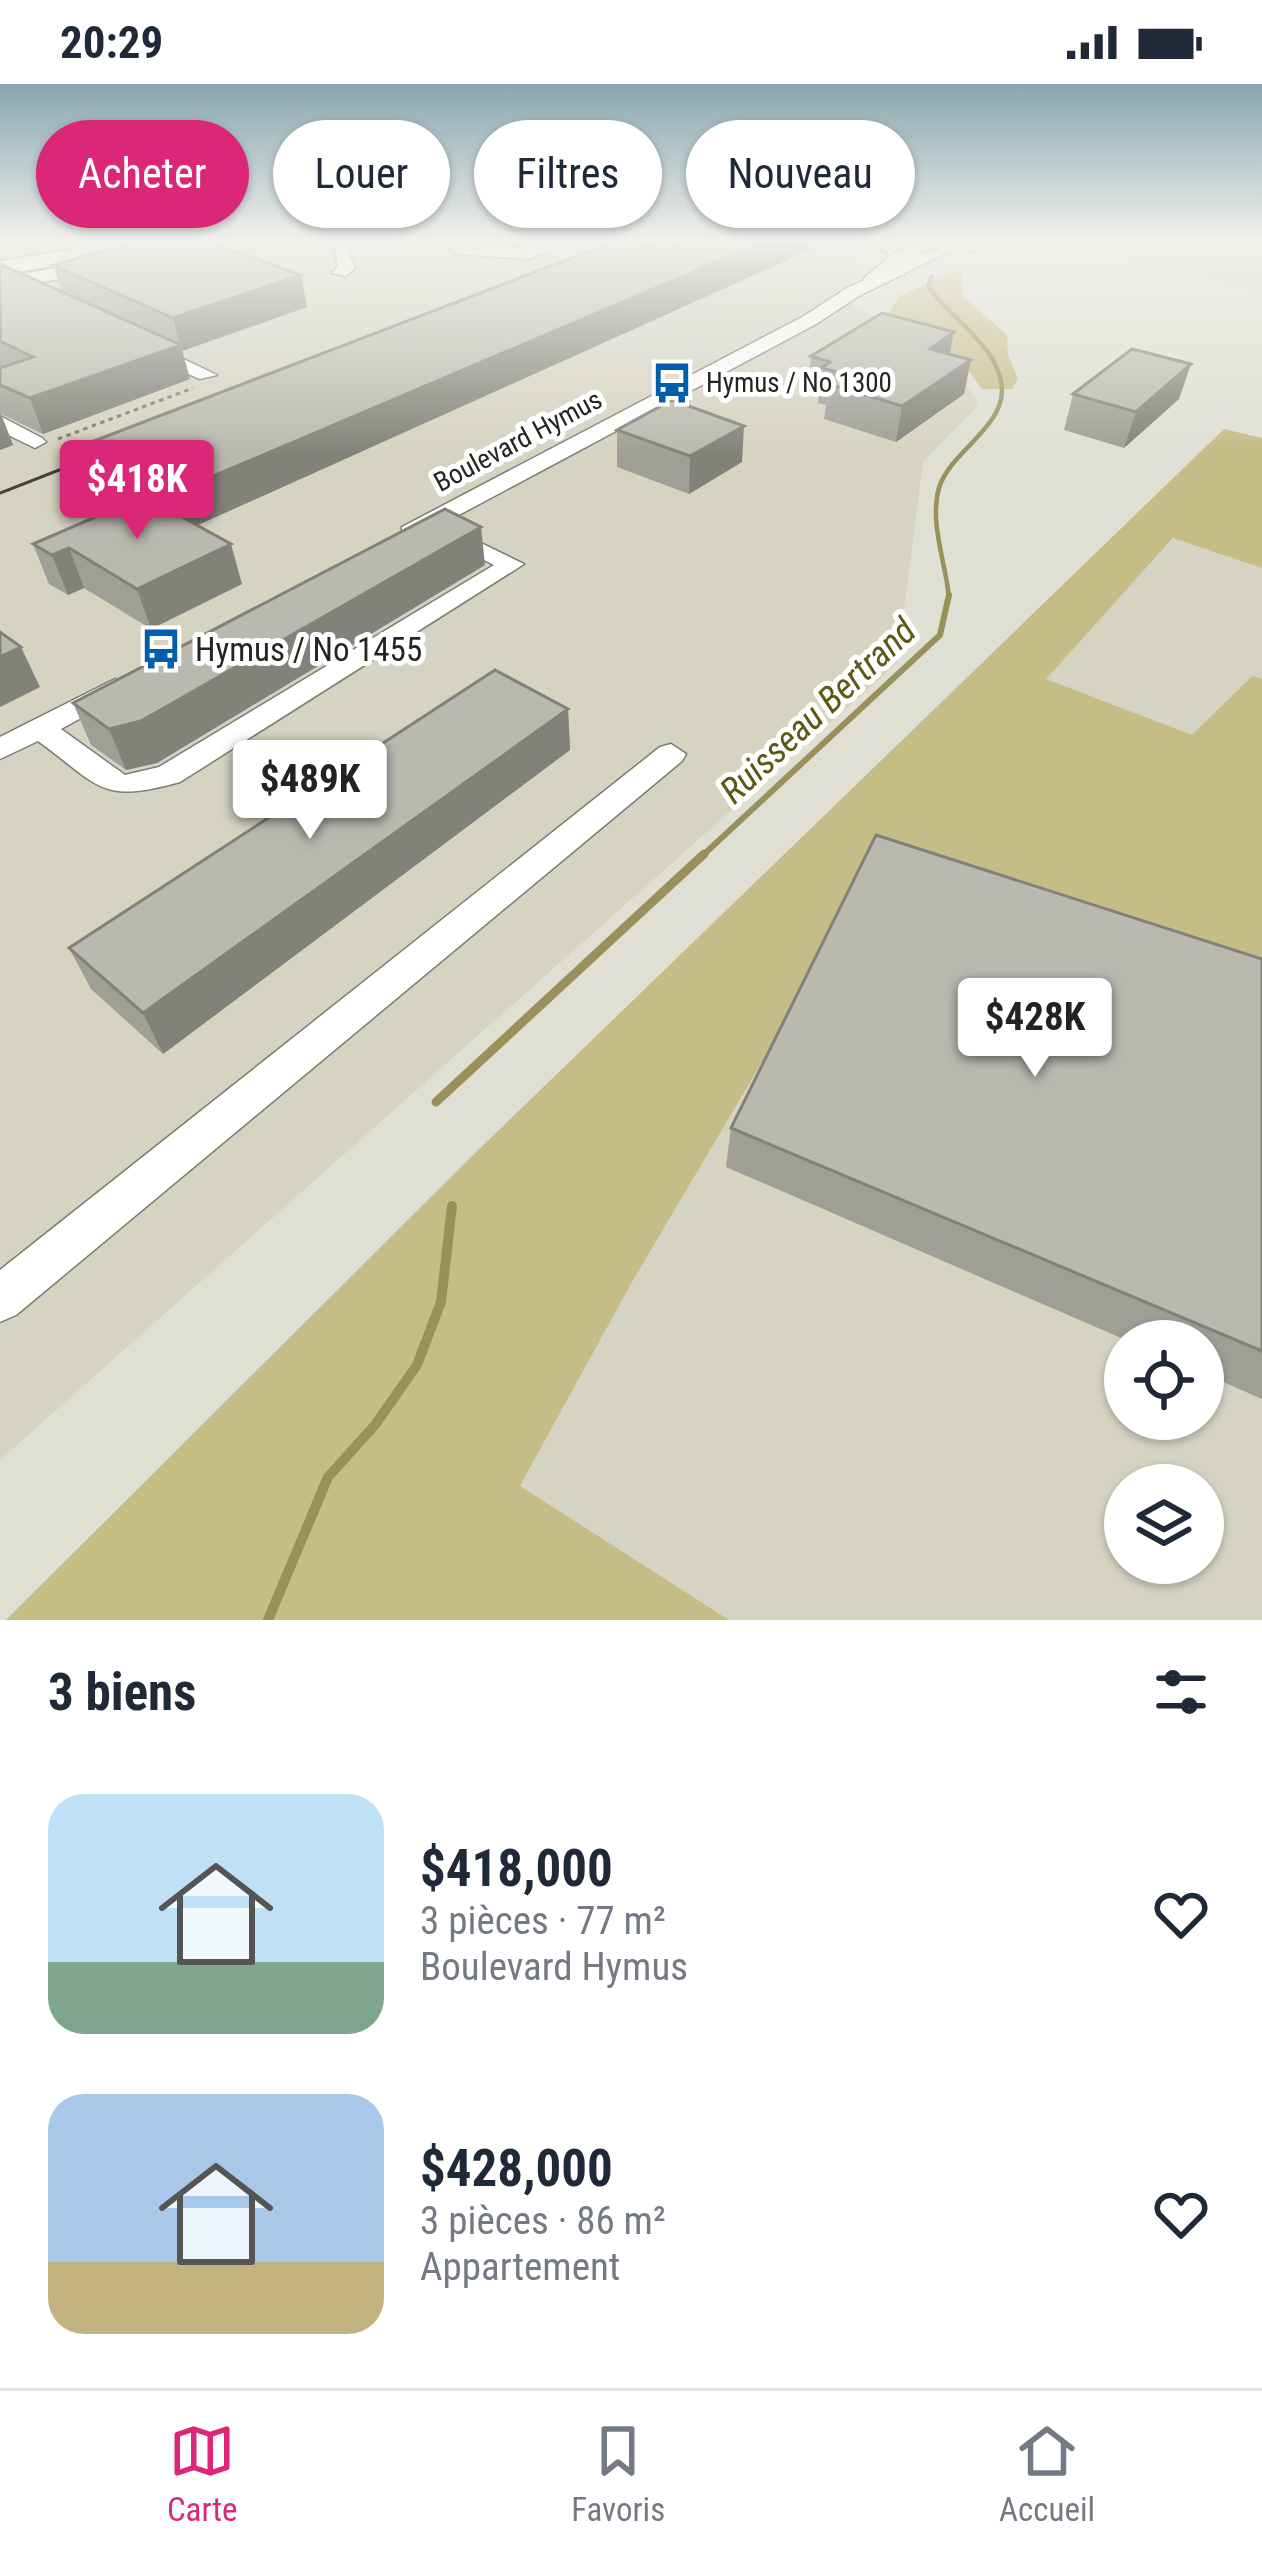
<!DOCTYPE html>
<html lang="fr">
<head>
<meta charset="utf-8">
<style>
	:root { --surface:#fff; --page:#f6f6f7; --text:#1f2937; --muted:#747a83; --line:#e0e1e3; --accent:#db2777 }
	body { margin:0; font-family:"Roboto Condensed",sans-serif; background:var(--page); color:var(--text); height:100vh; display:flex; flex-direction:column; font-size:45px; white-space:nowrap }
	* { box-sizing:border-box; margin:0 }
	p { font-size:39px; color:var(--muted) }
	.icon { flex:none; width:66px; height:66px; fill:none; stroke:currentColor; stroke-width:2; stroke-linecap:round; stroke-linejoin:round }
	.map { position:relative; height:1536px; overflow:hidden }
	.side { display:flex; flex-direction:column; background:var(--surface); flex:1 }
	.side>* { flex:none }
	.top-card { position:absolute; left:36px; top:36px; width:1191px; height:108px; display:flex; gap:24px }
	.controls { position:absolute; left:1104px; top:1236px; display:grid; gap:24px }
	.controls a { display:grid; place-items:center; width:120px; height:120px; border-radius:50%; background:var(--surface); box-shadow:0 3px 9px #0004; font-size:60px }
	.price { position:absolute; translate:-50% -102px; padding:0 27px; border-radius:12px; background:#fff; color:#222; font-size:39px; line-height:78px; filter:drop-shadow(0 3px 6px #0008) }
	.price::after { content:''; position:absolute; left:50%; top:72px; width:36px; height:27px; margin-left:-18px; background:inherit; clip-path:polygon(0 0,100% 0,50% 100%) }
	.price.active { background:var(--accent); color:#fff }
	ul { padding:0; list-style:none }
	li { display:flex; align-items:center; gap:36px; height:300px; padding:0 48px }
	li span { display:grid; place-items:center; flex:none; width:336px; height:240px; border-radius:36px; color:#555 }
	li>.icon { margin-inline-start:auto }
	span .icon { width:144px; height:144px; fill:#fffc; stroke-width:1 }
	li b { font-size:51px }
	h2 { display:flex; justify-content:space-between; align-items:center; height:144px; padding:0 48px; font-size:51px }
	.pill { padding:0 42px; border-radius:54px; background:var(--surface); box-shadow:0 3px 9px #0004; font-size:42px; line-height:108px }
	.pill.active { background:var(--accent); color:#fff }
	.status { display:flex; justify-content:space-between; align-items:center; height:84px; padding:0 60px; background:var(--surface); direction:ltr }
	.status svg { height:33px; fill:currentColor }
	.tab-bar { display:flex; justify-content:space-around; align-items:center; height:168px; border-top:3px solid var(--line); background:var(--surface); font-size:33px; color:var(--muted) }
	.tab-bar a { display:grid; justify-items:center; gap:6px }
	.tab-bar .active { color:var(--accent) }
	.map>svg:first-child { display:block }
	.built { fill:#d5d3c1; fill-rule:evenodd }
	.green { fill:#c4bd87 }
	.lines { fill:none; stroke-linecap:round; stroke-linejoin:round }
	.stream-far3 { stroke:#98915a; stroke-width:4.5 }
	.stream-far2 { stroke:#98915a; stroke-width:6 }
	.stream-far1 { stroke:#98915a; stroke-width:9 }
	.stream { stroke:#98915a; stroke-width:10 }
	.minor-casing { stroke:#7d7c73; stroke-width:3 }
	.major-casing { stroke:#7d7c73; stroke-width:3 }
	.highway-casing { stroke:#7d7c73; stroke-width:3 }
	.path { stroke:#7b7a73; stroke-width:3; stroke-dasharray:4.5 4.5; stroke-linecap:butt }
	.minor { fill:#fff; fill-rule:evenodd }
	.major { fill:#fff; fill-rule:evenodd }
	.highway { fill:#fff; fill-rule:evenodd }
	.tram { stroke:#43423e; stroke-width:3 }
	.wall { fill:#a09f96 }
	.shaded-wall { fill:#82827a }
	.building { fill:#bab9af; stroke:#82827a; stroke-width:3 }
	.labels { text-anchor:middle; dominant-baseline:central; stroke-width:10; stroke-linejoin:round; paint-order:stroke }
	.far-poi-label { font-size:27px; fill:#252421; stroke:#fff; text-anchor:start }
	.far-street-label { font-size:27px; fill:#252421; stroke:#fff }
	.poi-label { font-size:33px; fill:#252421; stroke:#fff; text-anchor:start }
	.water-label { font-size:36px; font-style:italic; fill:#5f5715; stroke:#fff }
</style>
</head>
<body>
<div class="status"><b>20:29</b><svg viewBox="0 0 49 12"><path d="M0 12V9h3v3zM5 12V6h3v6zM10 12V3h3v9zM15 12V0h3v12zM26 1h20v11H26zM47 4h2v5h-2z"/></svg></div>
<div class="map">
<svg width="1262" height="1536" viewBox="0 0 1262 1536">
	<rect width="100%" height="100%" fill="#e0dfd4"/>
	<path class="built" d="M292,157H500L589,183L651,157H796L857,177L851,220L949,274L979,321L923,378L897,579L0,1376V205Z
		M1058,157H1262V207Z
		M1174,454L1262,484V595L1252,592L1192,651L1045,595Z
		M888,767L1262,885V1536H729L520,1403L632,1198ZM1125,1257H1203V1335H1125ZM1125,1401H1203V1479H1125Z"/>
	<path class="green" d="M954,187L961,189L963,213L1007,251L1008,271L1018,295L1012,305H982L967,285L885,233L900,212Z
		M1224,345L1262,354V484L1173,454L1046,595L1192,651L1252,592L1262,595V885L887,767L632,1198L520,1402L729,1536H6L469,1075Z"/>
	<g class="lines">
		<path class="stream-far3" d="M868,157L886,169
			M932,192L928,202C948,232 985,253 998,287C1019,338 952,362 939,404C929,439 946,479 949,514"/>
		<path class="stream-far2" d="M701,773L940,551L949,511"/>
		<path class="stream-far1" d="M436,1018L704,770"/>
		<path class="stream" d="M268,1536L328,1393L375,1341L417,1281L441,1218L452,1122"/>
		<g class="minor-casing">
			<path id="minor" d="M554,157H577L528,175L458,170L450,165L458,160L527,165Z
				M950,157H970L859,212L816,240L442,440L524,480L180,698C100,720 101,703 38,657L0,675V653L115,595L129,604L125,610L61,645L125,691L159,683L494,481L436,452L434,445L418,453H402V443L804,232L847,204Z
				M334,159H344L355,184L346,192L332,189L338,183Z
				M140,261H154L217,291L200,295L140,269Z
				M0,332L42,354L46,358L35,364L0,347Z
				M671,660L686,670L682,677L16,1231L0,1238V1186L660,663Z"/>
		</g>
		<g class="major-casing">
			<path id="major" d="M0,157H17L0,164Z
				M221,157H265L255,163L0,205V193Z
				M909,157H929C916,176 887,205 864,202V194Z
				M950,157H979L986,162L976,168Z"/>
		</g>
		<g class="highway-casing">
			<path id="highway" d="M122,157H171L160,164L0,191V177Z"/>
		</g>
		<path class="path" d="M58,355L193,304"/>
		<use href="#minor" class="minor"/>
		<use href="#major" class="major"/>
		<use href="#highway" class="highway"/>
		<path class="tram" d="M0,409L123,361"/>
	</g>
	<path class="wall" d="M812,165L197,441L242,500L151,545L84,504L68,511L49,500L33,460L134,416L99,396L86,360L664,167Z
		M0,180L62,208L53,181L307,223L182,267L190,295L43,350L1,330L13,361L0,366Z
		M954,248L950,270L964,310L896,358L824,335L826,321L818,319L819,310L808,307L811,272Z
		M1073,310L1179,315L1124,364L1064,346Z
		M617,346L742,378L689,410L617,383Z
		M485,481L157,679L126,686L91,661L73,619Z
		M568,625L570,666L163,970L91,905L69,864Z
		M1262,875V1315L1203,1289V1257H1128L726,1083L731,1044Z"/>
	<path class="shaded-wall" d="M766,157H813L812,165L187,446L176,408Z
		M301,191L307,223L182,267L190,295L43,350L30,314L180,261L173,234Z
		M954,248L947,282L930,265Z
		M971,276L964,310L896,358L902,322Z
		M1191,280L1179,315L1124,364L1136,328Z
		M0,328L13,361L0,366Z
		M744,342L742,378L689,410L690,372Z
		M481,443L485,481L157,679L126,686L109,645Z
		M231,460L242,500L151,545L137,505Z
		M69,464L84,504L68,511L52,471Z
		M21,563L40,603L0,623V573Z
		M568,625L570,666L163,970L143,929Z"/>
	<path class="building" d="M140,157L153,159L160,157H206L301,191L173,234L53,181Z
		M616,157H628L664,167L687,157H766L176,408L86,360Z
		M0,180L181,261L30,314L0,301V284L33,273L0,257Z
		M882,229L954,248L930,265L971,276L902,322L829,300L845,290L822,284L830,278L811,272Z
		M1132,265L1191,280L1136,328L1073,310Z
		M672,316L744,342L690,372L617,346Z
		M144,412L231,460L137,505L69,464L52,471L33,460Z
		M445,425L481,443L141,637L109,645L73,619Z
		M0,548L21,563L0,573Z
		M495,586L568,625L143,929L69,864Z
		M876,751L1262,875V1267L731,1044Z"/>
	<linearGradient id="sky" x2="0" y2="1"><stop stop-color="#88a6af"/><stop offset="0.42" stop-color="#f1f1ec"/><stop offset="1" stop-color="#f1f1ec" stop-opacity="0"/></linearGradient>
	<rect width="1262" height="372" fill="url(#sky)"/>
	<defs>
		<g id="bus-bare" transform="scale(3.24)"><path d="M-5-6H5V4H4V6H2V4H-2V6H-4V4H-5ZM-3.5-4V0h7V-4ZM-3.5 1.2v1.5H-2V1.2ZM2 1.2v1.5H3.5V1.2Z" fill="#005fac" stroke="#fff" stroke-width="2.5" paint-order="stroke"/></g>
	</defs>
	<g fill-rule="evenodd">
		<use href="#bus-bare" x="672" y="299"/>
		<use href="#bus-bare" x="161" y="565"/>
	</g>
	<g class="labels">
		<g class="far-poi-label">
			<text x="706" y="299">Hymus / No 1300</text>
		</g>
		<g class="far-street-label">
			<text transform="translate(518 357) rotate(-28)">Boulevard Hymus</text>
		</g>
		<g class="poi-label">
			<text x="195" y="565">Hymus / No 1455</text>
		</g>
		<g class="water-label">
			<text transform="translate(818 627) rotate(-43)">Ruisseau Bertrand</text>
		</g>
	</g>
</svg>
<div class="controls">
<a><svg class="icon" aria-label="locate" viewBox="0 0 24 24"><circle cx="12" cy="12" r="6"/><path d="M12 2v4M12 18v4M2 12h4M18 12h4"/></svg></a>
<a><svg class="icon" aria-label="layers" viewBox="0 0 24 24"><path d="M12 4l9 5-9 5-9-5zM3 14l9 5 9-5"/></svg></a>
</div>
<b class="price active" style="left:137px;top:458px">$418K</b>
<b class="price" style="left:310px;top:758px">$489K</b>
<b class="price" style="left:1035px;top:996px">$428K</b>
<div class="top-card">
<a class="pill active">Acheter</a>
<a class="pill">Louer</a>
<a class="pill">Filtres</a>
<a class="pill">Nouveau</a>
</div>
</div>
<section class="side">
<h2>3 biens<svg class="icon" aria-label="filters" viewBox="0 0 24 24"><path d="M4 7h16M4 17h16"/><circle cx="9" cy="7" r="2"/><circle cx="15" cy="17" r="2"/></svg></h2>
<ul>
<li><span style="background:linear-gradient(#bfe0f5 70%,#7fa58c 0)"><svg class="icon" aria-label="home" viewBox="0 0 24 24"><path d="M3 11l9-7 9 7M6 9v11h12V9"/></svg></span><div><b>$418,000</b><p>3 pièces · 77 m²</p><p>Boulevard Hymus</p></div><svg class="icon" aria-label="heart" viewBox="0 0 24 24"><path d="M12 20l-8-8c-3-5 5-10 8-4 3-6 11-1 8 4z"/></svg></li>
<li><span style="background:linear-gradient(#a9c7e8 70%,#c2b280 0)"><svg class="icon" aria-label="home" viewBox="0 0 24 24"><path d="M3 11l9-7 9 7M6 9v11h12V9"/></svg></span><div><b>$428,000</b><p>3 pièces · 86 m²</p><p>Appartement</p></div><svg class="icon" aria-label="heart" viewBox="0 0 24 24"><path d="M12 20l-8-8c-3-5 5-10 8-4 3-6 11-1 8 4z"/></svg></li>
</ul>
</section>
<nav class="tab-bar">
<a class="active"><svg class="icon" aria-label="map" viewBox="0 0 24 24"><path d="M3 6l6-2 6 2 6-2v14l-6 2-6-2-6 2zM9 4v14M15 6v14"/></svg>Carte</a>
<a><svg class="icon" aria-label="saved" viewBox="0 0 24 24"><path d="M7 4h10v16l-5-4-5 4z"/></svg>Favoris</a>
<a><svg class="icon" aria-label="home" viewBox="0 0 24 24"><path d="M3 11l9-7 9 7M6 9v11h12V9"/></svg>Accueil</a>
</nav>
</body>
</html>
